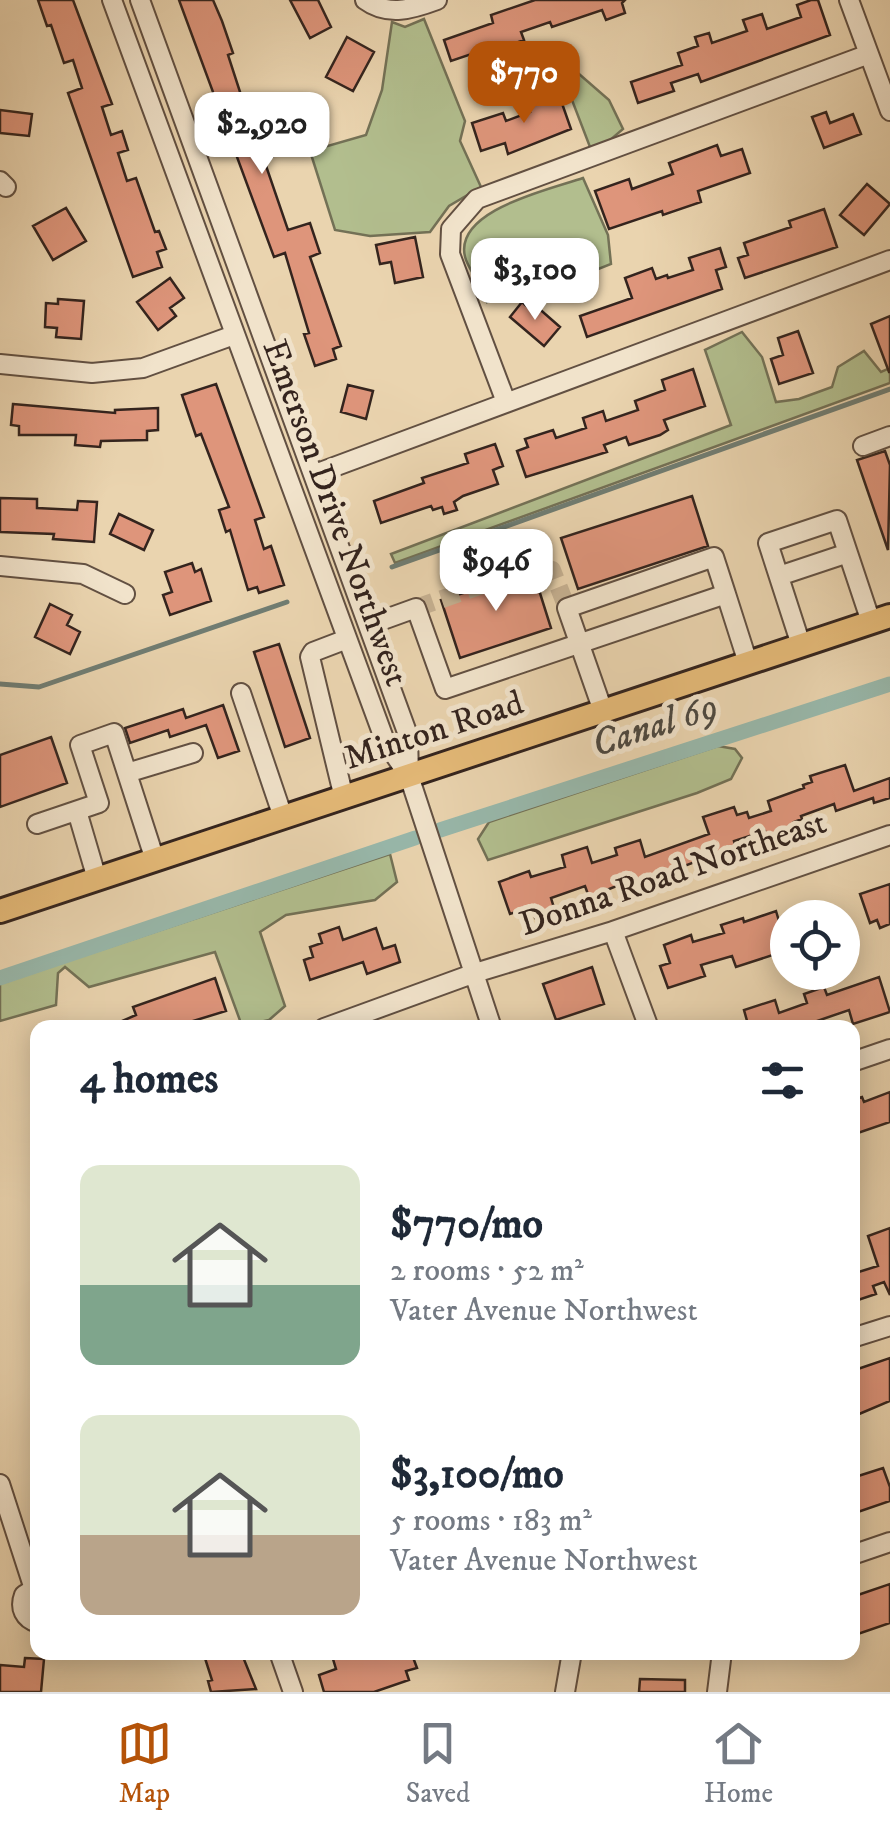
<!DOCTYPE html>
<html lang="en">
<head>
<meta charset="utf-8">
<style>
	:root { --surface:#fff; --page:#f2f2f3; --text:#1f2937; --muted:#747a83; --line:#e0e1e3; --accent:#b45309 }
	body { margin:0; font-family:"IM FELL DW Pica",serif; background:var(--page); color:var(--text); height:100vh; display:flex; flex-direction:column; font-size:38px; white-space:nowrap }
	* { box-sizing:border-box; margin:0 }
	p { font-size:32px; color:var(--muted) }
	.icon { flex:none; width:55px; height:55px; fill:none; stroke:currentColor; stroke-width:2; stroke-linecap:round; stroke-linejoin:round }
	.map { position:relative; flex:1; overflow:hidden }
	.panel { position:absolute; left:30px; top:1020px; width:830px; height:640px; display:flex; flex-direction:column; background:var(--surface); border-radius:20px; box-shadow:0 5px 25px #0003 }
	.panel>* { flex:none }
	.controls { position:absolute; left:770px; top:900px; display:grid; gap:20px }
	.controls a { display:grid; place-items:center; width:90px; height:90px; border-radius:50%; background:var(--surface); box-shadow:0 5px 25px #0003; font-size:50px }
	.price { position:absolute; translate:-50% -85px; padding:0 22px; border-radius:20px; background:#fff; color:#222; font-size:32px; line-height:65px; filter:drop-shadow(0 2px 5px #0008) }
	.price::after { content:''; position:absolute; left:50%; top:60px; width:30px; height:22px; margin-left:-15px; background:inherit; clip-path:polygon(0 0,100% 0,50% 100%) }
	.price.active { background:var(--accent); color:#fff }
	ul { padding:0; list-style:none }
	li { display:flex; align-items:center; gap:30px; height:250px; padding:0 50px }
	li span { display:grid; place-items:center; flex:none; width:280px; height:200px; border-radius:20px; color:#555 }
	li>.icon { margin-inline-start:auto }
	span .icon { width:120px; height:120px; fill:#fffc; stroke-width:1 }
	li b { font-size:42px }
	h2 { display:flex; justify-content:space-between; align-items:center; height:120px; padding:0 50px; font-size:42px }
	.menu { display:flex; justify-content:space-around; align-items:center; height:140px; border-top:2px solid var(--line); background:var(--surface); font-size:28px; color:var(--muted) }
	.menu a { display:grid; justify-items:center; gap:5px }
	.menu .active { color:var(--accent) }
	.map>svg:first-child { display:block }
	.green { fill:#b2be8e; stroke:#737156; stroke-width:2.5 }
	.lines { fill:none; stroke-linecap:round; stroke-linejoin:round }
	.stream { stroke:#707d73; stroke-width:5 }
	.canal { stroke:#98b8ab; stroke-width:15 }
	.building { fill:#de957b; stroke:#34241e; stroke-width:2.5 }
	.minor-tunnel { stroke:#c6b192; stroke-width:18; stroke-dasharray:18 9; stroke-linecap:butt }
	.minor-casing { stroke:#625042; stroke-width:22 }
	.major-casing { stroke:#34241e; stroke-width:28 }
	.minor { stroke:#f1e3cb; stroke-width:18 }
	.major { stroke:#e5ba78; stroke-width:22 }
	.labels { text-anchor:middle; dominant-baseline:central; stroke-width:10; stroke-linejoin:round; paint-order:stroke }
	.street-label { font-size:35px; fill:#34241e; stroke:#f1e3cb }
	.water-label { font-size:38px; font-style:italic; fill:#4d4941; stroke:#f1e3cb }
</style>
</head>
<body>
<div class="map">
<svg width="890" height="1692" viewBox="0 0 890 1692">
	<rect width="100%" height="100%" fill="#ead4af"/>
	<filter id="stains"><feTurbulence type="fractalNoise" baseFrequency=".002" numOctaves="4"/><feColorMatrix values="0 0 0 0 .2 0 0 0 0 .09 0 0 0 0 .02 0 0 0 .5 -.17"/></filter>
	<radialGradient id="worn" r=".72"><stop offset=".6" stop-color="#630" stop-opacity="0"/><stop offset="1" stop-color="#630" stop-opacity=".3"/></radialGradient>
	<path class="green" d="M424,19L465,121L460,141L481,187L449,206L430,232L370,236L335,230L310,151L366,135L382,90L392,22L405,27Z
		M571,67L609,100L623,129L602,147H590L562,74Z
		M583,178L608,235L611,264L563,283L555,277L487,302C483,286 472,275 466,260C449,211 551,189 583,178Z
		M742,332L762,357L776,402L799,399L832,387L838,367L864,351L881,372L890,368V383L395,563L391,554L731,425L705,350Z
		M718,746L735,749L742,758L731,779L697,793L488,860L478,839L489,822Z
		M390,854L397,882L375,900L286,915L260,932L285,1006L269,1020L242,1026L215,952L89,987L65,967L58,973L56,1005L0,1021V983Z"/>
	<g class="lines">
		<path class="stream" d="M392,567L890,389
			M0,684L39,687L287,602"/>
		<path class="canal" d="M440,830L890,684
			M0,978L415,838"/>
	</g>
	<path class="building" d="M38,0H73L112,104L102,107L111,135L122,131L128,150L118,153L127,181L136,178L155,232L159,231L166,249L157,252L162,267L133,277L68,93L82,88L73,60L64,63L51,25L47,26Z
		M179,0H213L222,21L233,53L228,55L241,95L238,96L250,131L262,127L272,157L264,160L288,230L310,223L320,253L310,257L341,346L333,349L336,359L315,366L304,334L309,333L285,253L274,257Z
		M290,0H318L331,27L310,38Z
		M535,0H625L622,3L625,13L606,20L602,10L552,27L550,22L521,32L524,40L502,48L501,44L451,61L444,40L493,23L491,15Z
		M811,0H818L830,35L701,82L698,74L671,83L674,91L638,103L631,82L682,65L678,53L698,46L695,37L709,33L712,43L747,31L743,20L762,14L767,29L801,17L797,5Z
		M347,37L374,52L353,91L326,77Z
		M558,92L571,129L508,154L505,143L481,151L472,123L503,113L506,121L530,112L527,103Z
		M0,110L32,114L29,136L0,133Z
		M826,112L830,123L853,114L861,134L824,148L812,117Z
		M717,145L721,156L742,149L750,173L698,191L701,202L663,215L662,211L609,229L595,191L629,179L632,189L673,174L669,163Z
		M867,184L890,204L864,235L840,215Z
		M66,208L86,241L53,260L33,226Z
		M824,209L837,247L745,278L738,258L748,255L744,243L791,227L789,221Z
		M415,237L423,277L395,283L391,262L380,264L376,245Z
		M720,248L726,267L716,270L722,289L587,337L580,316L632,298L625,278L652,268L656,279L667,275L668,278L693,270L689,258Z
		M170,278L184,298L170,308L176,316L158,330L137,302Z
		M58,299L84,301L81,339L56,337L57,328L45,327L46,303L58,304Z
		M522,302L531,310L535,305L560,327L544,346L510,317Z
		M890,316V372H889L871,324Z
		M798,331L813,373L779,384L771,359L783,355L778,338Z
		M693,369L705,406L664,420L668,430L660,435L629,445L626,437L604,445L607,452L526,477L517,451L528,447L525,439L553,430L556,438L586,428L583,418L603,411L606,421L638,410L635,401L665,390L662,380Z
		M216,384L264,517L255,520L264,549L271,546L284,585L259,593L257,587L248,590L230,530L226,532L219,510L229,507L201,434L196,436L182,395Z
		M348,385L373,391L366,419L341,412Z
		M13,404L115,413V410L158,408V430L147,431V440L101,441L100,447L75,445L76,435H19V426L11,425Z
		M495,444L503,466L493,470L498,484L463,496L454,502L457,510L444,514L442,507L433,510L431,506L381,523L374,501L424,483L422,478L468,463L465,454Z
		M885,451L890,465L888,550L857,460Z
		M692,496L708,546L578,589L561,538Z
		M0,498L37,499V508L77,510L78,501L97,502L94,542L53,539L54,534L0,532Z
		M119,514L153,530L144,550L110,534Z
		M192,563L195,572L201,569L211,601L170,615L163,595L172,592L165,572Z
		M533,571L551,628L460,658L441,600Z
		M50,604L72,615L67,625L80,632L70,654L35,637Z
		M279,644L310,738L285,747L254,652Z
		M223,705L239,751L218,758L206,725L170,737L168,730L130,743L125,728L183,709L186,718Z
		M51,737L67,783L0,807V755Z
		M845,765L854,791L890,778V798L874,803L873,798L836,811L834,804L801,816L802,819L794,822L796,829L768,839L765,831L734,841L737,852L718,859L716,854L631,886L629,881L589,897L585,886L551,898L555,911L535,918L531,907L510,914L499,882L529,871L531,877L565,867L562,855L587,847L592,863L617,855L615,848L640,840L645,857L709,834L703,817L734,807L737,815L747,812L749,818L771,811L768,801L804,788L803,785L812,782L810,776Z
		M890,884V924L880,928L877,920L870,923L860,894Z
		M776,911L779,921L788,919V950L736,967L732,956L701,965L705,976L668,988L660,966L670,963L664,945L691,935L693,942L724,933L721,925L743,918L744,922Z
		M339,927L343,940L376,928L383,949L395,945L400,962L367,974L363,962L310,980L304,960L313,957L310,947L322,943L319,934Z
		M592,967L604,1004L556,1020L543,984Z
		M879,977L890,1012L853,1024L849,1010L817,1021L819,1028H749L744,1010L775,1000L779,1013L807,1003L804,994L824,987L827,995Z
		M215,978L226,1011L170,1028H106L136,1015L133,1007Z
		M890,1092V1122L852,1135V1100L862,1097L864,1102Z
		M890,1228V1295L884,1282L873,1286L876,1294L852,1302V1274L878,1266L868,1236Z
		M890,1358V1401L852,1417V1371Z
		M883,1468L890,1487V1501L852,1514V1478Z
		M890,1584V1623L852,1636V1597Z
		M203,1652H241L256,1689L211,1692L208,1681L212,1680Z
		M353,1652H411L417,1668L406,1671L409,1680L374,1692H324L319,1675L336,1669L333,1659Z
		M25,1658L44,1659L41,1692H0V1665L24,1667Z
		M640,1679L685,1680V1692H639Z"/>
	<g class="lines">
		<path class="minor-tunnel" d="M416,608L537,566L552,570L567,608"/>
		<g class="minor-casing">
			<path id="minor" d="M112,0L385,741L409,776L492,1028
				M140,0L408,735L409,776
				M365,0C388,17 413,9 437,0
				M849,0L890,111
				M0,181L6,187
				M0,364L92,373L143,368L234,335
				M506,402L450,254L451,229L477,199L869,54
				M863,446L890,436
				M315,474L890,260
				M0,566L83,574L125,594
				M779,576L848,553
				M369,625L416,608L445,689L726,594L748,663
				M801,645L768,543L837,520L871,622
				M241,693L283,817
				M603,711L567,608L714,557L726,594
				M127,773L193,753
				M344,798L310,657L313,652L347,639
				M77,811L97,879
				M37,824L99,803L80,745L114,733L155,860
				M613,931L649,1028
				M324,1028L475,973L613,931L890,835
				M852,1062L890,1049
				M852,1338L890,1326
				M0,1484L33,1586
				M852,1555L890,1542
				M38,1586L24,1595C19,1608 24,1619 38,1623
				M279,1652L293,1692
				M565,1692L572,1652
				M717,1692L722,1652"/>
		</g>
		<g class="major-casing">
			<path id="major" d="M0,911L890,616"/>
		</g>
		<use href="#minor" class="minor"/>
		<use href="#major" class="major"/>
	</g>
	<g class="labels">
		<g class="street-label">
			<text transform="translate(335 513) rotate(70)">Emerson Drive Northwest</text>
			<text transform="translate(434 731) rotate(-18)">Minton Road</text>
			<text transform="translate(673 874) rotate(-19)">Donna Road Northeast</text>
		</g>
		<g class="water-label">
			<text transform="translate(655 726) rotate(-18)">Canal 69</text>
		</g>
	</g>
	<rect width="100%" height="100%" filter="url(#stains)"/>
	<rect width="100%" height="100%" fill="url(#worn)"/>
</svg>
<div class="controls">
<a><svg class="icon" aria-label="locate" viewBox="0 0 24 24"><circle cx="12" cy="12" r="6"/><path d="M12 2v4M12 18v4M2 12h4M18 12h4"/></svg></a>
</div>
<b class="price active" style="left:524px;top:126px">$770</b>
<b class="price" style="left:262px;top:177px">$2,920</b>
<b class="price" style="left:535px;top:323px">$3,100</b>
<b class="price" style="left:496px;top:614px">$946</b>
<section class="panel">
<h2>4 homes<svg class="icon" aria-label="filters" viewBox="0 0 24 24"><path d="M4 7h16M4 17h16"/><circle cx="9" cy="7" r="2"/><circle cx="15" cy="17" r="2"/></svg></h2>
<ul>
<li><span style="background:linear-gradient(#dfe7d0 60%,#7fa58c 0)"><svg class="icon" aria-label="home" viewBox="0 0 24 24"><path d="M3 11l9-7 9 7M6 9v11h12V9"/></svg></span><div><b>$770/mo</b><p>2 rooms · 52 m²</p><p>Vater Avenue Northwest</p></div></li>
<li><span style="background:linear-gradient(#dfe7d0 60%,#b9a48a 0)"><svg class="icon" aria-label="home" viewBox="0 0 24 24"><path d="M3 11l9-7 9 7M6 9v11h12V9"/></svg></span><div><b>$3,100/mo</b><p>5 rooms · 183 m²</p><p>Vater Avenue Northwest</p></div></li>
</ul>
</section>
</div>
<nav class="menu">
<a class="active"><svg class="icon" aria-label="map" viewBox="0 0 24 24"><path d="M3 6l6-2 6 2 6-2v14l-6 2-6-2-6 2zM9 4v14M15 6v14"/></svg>Map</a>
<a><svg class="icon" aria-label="saved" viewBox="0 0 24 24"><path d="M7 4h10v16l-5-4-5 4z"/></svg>Saved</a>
<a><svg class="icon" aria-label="home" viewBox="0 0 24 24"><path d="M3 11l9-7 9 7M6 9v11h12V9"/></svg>Home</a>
</nav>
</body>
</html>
